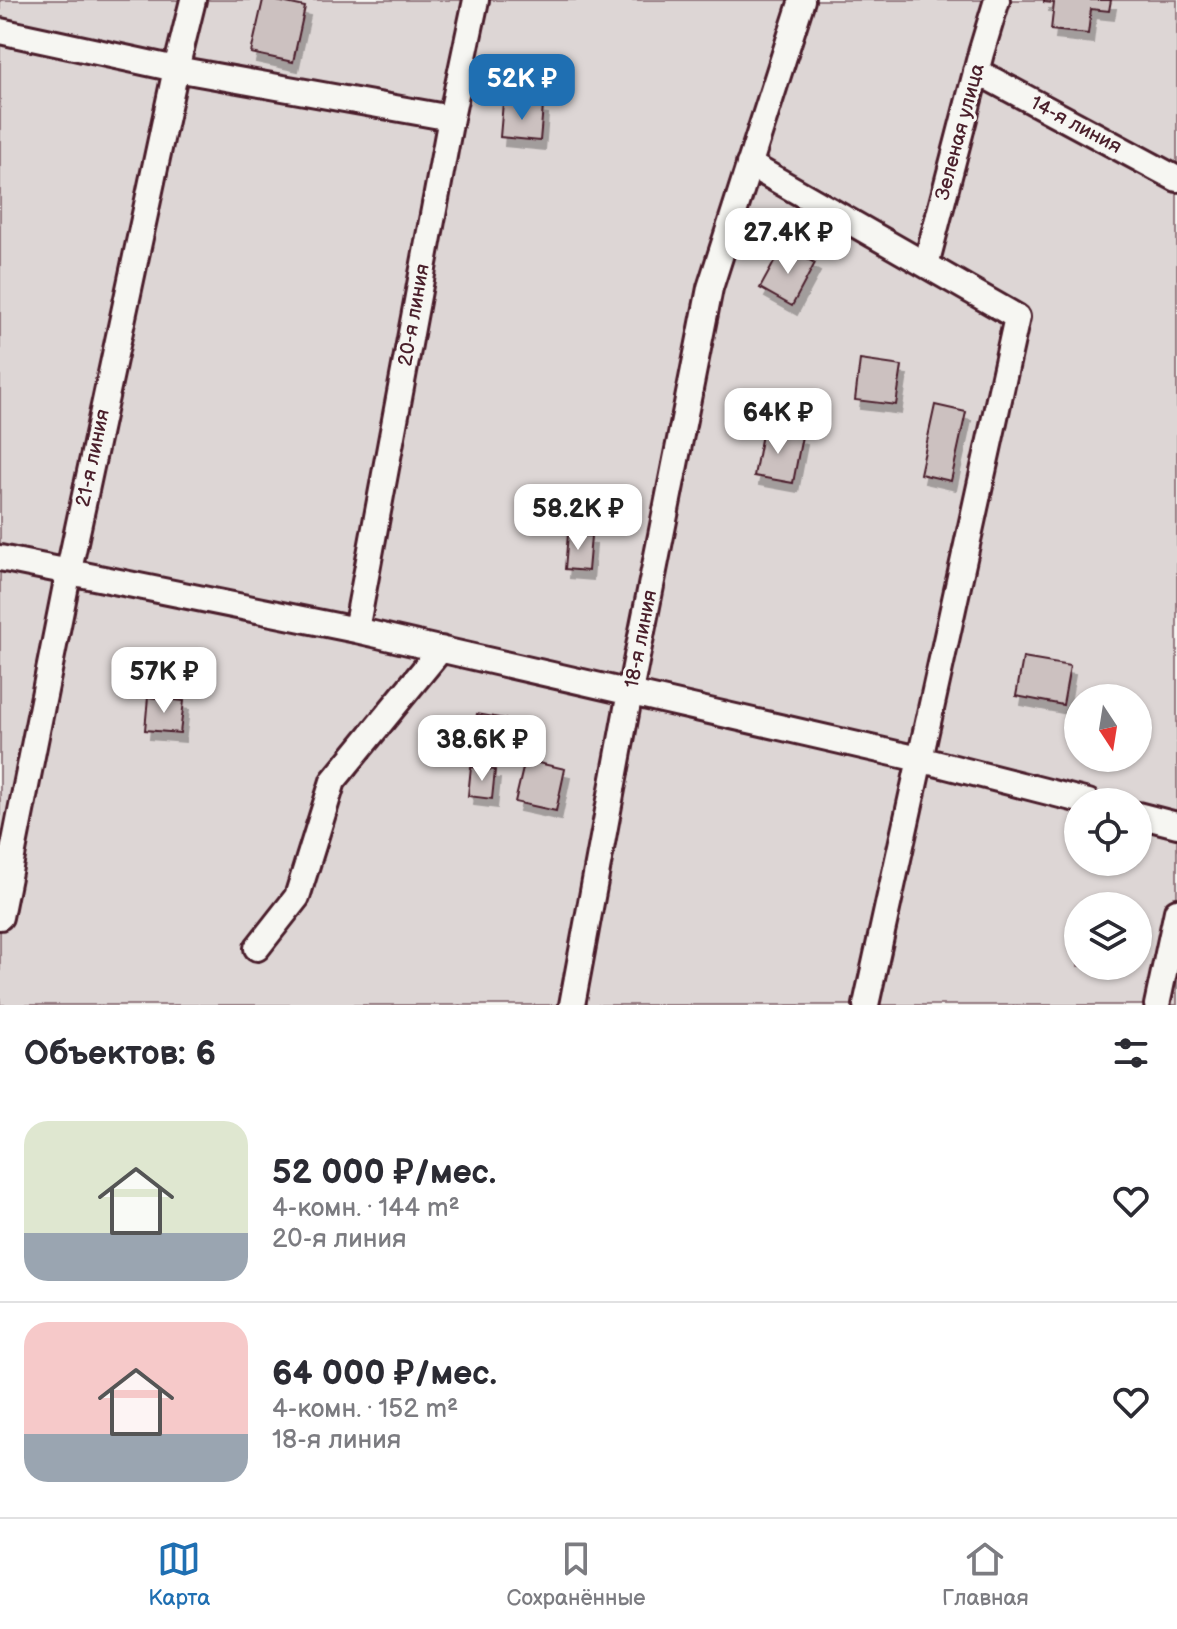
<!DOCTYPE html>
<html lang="ru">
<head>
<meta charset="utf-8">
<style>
	:root { --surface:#fff; --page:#f7f7f7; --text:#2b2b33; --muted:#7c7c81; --line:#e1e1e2; --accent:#1f6fb2 }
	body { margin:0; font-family:"Balsamiq Sans",sans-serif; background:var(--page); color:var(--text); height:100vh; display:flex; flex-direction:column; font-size:30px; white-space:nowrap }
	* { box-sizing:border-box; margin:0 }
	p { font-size:26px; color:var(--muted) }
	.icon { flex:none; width:44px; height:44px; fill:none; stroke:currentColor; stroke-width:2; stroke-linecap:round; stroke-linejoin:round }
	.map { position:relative; height:1005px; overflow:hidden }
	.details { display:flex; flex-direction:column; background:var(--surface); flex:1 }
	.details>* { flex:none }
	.needle { width:52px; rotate:168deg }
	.tools { position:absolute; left:1064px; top:684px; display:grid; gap:16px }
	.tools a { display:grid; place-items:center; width:88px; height:88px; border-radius:50%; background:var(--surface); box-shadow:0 2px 6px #0004; font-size:40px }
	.price { position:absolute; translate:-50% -68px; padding:0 18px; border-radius:16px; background:#fff; color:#222; font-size:26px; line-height:52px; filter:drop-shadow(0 2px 4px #0008) }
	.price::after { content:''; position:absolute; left:50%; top:48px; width:24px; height:18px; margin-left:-12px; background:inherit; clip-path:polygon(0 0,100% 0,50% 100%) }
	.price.current { background:var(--accent); color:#fff }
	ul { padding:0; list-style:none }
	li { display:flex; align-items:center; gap:24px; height:200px; padding:0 24px }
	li+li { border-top:2px solid var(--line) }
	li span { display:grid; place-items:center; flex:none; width:224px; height:160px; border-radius:24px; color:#555 }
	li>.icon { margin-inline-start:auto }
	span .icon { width:96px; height:96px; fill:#fffc; stroke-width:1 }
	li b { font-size:34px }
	h2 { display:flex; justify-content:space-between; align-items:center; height:96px; padding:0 24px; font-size:34px }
	.menu { display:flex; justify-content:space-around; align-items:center; height:112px; border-top:2px solid var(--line); background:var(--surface); font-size:22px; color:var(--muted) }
	.menu a { display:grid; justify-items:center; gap:4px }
	.menu .current { color:var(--accent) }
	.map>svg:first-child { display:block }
	.green { fill:#ddd6d5; stroke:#947a80; stroke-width:2; fill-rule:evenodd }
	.building { fill:#ccc1c0; stroke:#4a1f2b; stroke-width:2; filter:url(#shadow) }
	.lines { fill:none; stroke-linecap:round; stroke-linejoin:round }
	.minor-casing { stroke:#4a1f2b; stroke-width:30 }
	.minor { stroke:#f6f6f2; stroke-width:24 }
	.labels { text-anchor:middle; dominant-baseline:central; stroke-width:6; stroke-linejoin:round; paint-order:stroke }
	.street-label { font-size:20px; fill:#4a1f2b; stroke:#f6f6f2 }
</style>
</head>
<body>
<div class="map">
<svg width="1177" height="1005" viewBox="0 0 1177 1005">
	<defs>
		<filter id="shadow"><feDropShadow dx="5" dy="9" stdDeviation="0" flood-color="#0004"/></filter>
	</defs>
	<rect width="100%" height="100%" fill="#f6f6f2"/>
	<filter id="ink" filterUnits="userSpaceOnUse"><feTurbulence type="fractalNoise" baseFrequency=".0125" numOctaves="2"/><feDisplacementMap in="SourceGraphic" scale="16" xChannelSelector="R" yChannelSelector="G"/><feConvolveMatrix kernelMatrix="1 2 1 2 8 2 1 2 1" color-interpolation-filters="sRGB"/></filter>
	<g filter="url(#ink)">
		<path class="green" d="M0,0H1177V1005H0ZM1078,698H1138V758H1078ZM1078,802H1138V862H1078ZM1078,906H1138V966H1078Z"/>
		<path class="building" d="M263,0H272L305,7L293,62L251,53Z
			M1044,0H1111L1109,11L1091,9L1088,34L1051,30L1054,3L1044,2Z
			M503,102L543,106L540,141L500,137Z
			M783,246L815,263L792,306L760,288Z
			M860,360L902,366L896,405L855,400Z
			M935,405L966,412L951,481L920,474Z
			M763,429L802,436L793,483L754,476Z
			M568,534L591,536L588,571L565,569Z
			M1023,658L1070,666L1063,705L1016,696Z
			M148,697L184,701L180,733L145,730Z
			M477,714L505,719L501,743L472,737Z
			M525,760L565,769L556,811L515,802Z
			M471,767L495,770L492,799L468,796Z"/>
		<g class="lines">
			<g class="minor-casing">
				<path id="minor" d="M0,31L176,69L451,118
					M976,71L1177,179
					M749,164L1017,317L866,1005
					M926,265L981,53L997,0
					M0,558L356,630L919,759L1088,802
					M356,630L451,118L476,0
					M1138,815L1177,825
					M0,917L69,570L176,69L193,0
					M257,948L297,897L333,781L441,649
					M572,1005L630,692L710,288L802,0
					M1157,1005L1177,911"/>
			</g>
			<use href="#minor" class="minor"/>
		</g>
	</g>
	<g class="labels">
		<g class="street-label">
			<text transform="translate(1076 125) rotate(28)">14-я линия</text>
			<text transform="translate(960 132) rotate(-75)">Зеленая улица</text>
			<text transform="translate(414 315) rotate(-80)">20-я линия</text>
			<text transform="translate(93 458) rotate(-78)">21-я линия</text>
			<text transform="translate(641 639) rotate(-79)">18-я линия</text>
		</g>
	</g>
</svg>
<div class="tools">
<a><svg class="needle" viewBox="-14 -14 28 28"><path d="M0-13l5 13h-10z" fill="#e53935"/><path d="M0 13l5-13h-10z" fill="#7c7c81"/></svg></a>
<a><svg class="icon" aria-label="locate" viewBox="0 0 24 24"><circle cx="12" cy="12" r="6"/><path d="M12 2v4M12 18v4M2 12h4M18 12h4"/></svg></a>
<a><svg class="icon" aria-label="layers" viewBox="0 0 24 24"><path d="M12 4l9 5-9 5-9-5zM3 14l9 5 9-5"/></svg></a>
</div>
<b class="price current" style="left:522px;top:122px">52K ₽</b>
<b class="price" style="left:788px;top:276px">27.4K ₽</b>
<b class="price" style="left:778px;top:456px">64K ₽</b>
<b class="price" style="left:578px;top:552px">58.2K ₽</b>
<b class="price" style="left:164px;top:715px">57K ₽</b>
<b class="price" style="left:482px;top:783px">38.6K ₽</b>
</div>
<section class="details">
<h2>Объектов: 6<svg class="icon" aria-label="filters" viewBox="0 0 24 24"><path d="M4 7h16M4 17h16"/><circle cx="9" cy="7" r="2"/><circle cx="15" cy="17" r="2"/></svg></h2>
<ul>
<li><span style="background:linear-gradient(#dfe7d0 70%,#9aa5b1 0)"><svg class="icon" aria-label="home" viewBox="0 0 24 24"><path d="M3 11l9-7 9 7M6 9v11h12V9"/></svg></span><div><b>52 000 ₽/мес.</b><p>4-комн. · 144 m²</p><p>20-я линия</p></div><svg class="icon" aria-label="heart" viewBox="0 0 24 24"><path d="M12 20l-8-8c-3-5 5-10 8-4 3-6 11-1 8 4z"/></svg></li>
<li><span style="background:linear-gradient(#f6c9c9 70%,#9aa5b1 0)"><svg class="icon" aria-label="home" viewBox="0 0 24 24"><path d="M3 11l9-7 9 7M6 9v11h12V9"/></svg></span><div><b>64 000 ₽/мес.</b><p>4-комн. · 152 m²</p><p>18-я линия</p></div><svg class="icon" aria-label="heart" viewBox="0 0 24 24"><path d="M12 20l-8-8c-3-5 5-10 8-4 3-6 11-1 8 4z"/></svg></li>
</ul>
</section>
<nav class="menu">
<a class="current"><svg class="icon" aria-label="map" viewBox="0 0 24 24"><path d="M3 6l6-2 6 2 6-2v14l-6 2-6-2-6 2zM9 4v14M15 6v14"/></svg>Карта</a>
<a><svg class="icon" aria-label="saved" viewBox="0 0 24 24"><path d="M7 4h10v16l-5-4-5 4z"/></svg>Сохранённые</a>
<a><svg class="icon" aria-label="home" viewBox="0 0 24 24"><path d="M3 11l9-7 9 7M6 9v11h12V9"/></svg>Главная</a>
</nav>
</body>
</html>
